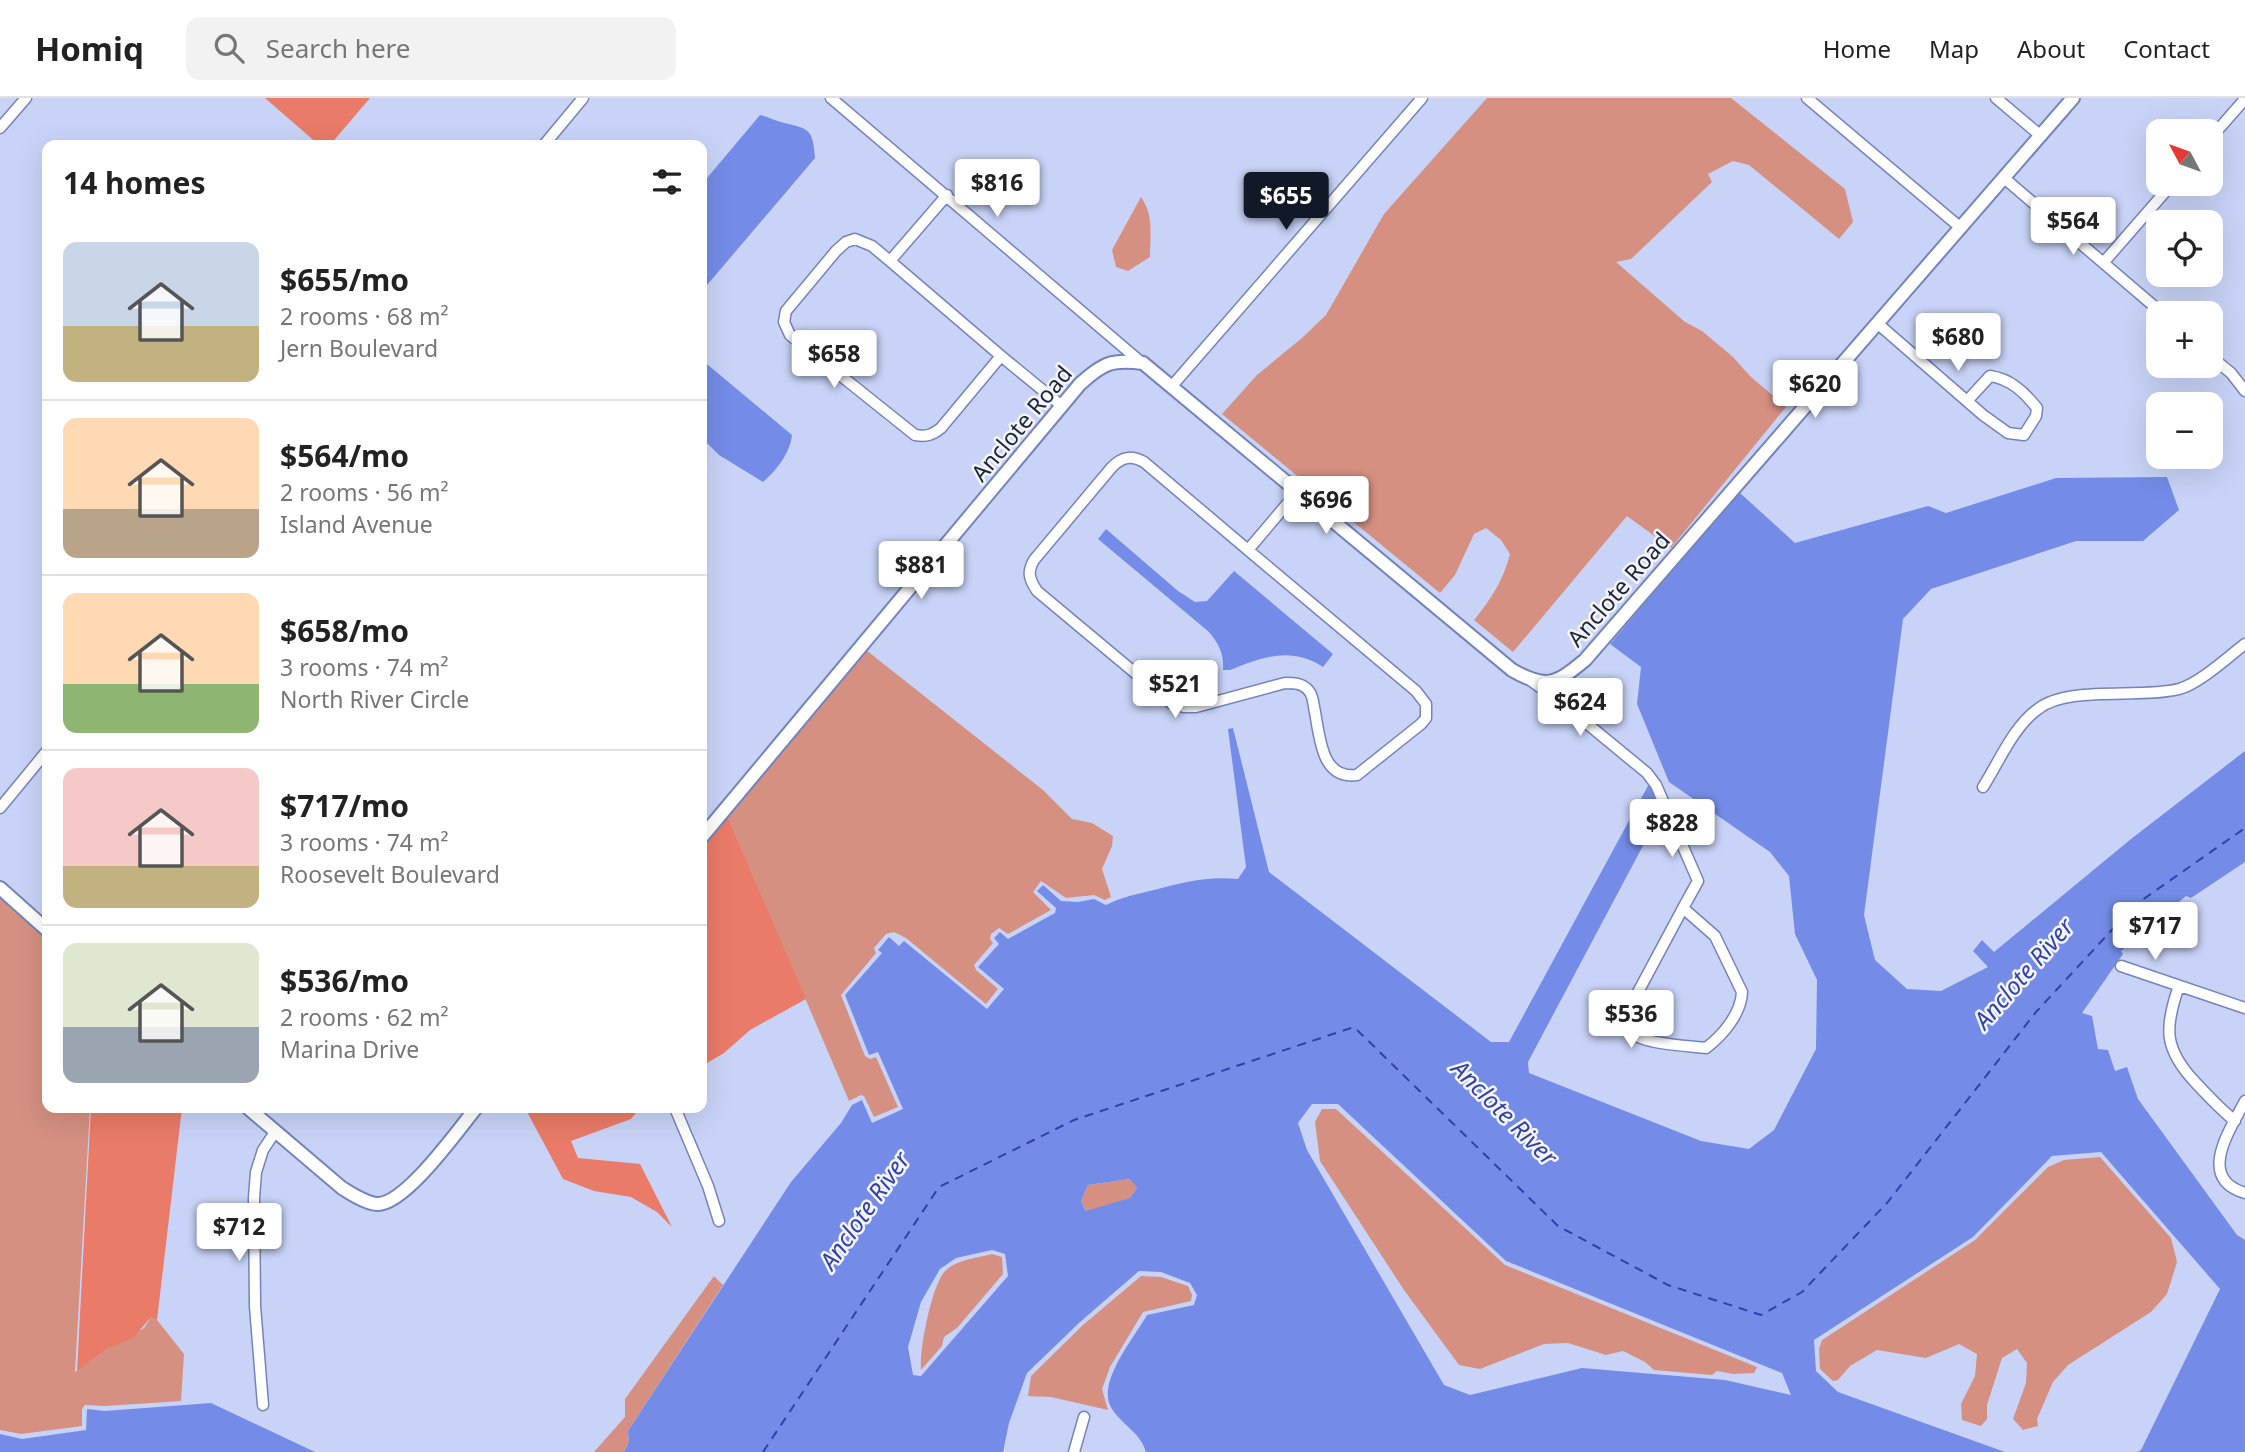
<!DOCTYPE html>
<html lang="en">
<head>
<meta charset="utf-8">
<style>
	:root { --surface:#fff; --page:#f2f2f2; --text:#222; --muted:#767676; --line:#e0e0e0; --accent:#111827 }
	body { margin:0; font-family:"Noto Sans",sans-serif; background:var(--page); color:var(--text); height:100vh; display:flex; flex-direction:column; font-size:26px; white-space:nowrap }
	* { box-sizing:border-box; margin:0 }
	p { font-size:23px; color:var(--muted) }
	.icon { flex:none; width:38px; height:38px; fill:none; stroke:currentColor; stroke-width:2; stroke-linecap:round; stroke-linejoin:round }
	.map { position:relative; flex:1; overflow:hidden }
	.drawer { position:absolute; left:42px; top:42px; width:665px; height:973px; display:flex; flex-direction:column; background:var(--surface); border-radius:14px; box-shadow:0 7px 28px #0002 }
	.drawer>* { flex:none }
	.needle { width:46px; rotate:311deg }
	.fabs { position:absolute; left:2146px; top:21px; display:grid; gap:14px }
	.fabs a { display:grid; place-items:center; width:77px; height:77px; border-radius:14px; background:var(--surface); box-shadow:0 7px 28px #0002; font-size:35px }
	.price { position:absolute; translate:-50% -60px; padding:0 16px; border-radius:7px; background:#fff; color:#222; font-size:23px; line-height:46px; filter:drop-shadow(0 2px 4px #0008) }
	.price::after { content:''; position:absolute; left:50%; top:42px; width:21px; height:16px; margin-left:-10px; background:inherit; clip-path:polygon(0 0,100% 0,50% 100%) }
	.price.on { background:var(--accent); color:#fff }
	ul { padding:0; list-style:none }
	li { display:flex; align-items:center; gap:21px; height:175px; padding:0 21px }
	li+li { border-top:2px solid var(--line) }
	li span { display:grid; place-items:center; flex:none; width:196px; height:140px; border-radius:14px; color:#555 }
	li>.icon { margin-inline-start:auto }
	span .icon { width:84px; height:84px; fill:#fffc; stroke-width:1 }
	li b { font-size:30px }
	h2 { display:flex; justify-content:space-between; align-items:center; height:84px; padding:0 21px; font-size:30px }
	header { display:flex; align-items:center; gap:42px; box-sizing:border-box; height:98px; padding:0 35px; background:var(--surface); border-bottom:2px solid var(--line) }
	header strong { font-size:33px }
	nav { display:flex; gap:38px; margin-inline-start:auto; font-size:24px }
	.search { width:490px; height:63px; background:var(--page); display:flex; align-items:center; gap:18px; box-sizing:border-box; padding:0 24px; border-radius:14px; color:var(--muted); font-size:26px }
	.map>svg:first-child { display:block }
	.green { fill:#d59082 }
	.forest { fill:#e97b68 }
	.water { fill:#748ce7; fill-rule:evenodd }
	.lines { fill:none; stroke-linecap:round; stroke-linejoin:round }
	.ferry { stroke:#3240aa; stroke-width:2; stroke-dasharray:9 7; stroke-linecap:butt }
	.minor-casing { stroke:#7484ba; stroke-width:13 }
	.tertiary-casing { stroke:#7484ba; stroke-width:16 }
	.minor { stroke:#fff; stroke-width:10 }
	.tertiary { stroke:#fff; stroke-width:12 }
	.labels { text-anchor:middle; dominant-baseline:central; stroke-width:5; stroke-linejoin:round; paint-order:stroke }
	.street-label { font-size:23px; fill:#1d2339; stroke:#f3f5fb }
	.water-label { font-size:24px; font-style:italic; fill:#3240aa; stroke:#f3f5fb }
</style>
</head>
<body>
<header>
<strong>Homiq</strong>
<div class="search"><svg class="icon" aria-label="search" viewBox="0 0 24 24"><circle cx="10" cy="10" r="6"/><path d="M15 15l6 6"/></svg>Search here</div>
<nav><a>Home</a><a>Map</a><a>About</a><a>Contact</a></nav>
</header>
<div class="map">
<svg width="2245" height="1354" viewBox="0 0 2245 1354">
	<rect width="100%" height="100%" fill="#c8d3f7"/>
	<path class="green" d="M1487,0H1731L1845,91L1853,124L1839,141L1749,67L1733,63L1708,76L1712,84L1631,161L1616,164L1685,224L1702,233L1733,259L1750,278L1786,309L1671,450L1627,418L1513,554L1474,522C1491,501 1503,483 1510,456L1501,442L1486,430L1474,436L1455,477L1440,495L1222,316L1257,277L1302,240L1326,217L1384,116Z
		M1141,99C1154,117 1150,137 1150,159L1128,173L1116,169L1112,152Z
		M866,552L1043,692L1072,721L1092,725L1113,738L1112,748L1102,771L1111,799L1105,802L1094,797L1066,800L1041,783L1033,794L1051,812L1008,836L999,830L991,836L990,841L993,845L974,867L976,872L998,891L986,906L906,840L894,834L886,836L874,850L876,855L841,897L865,958L870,961L876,959L898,1009L874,1019L864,998L861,997L849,1003L727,717Z
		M0,797L47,839V1010H90L75,1274L107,1251L144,1230L151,1219L157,1222L184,1256L181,1303L105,1308L85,1307L82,1311V1328L21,1336L0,1332Z
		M1322,1011H1336L1505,1167L1757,1269L1754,1275L1733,1276L1717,1273L1712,1277L1654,1272L1645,1264L1623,1253L1606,1257L1568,1245L1544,1246L1480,1271L1459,1267L1404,1192L1320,1063L1315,1024Z
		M2100,1059L2171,1140L2177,1164L2167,1196L2151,1214L2068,1267L2053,1284L2037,1321L2038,1328L2023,1332L2013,1321L2026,1285L2027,1265L2017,1251L2002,1260L1987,1307V1321L1981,1328L1962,1322L1961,1306L1975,1278L1977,1256L1959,1246L1926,1260L1877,1252L1850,1268L1838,1282L1833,1283L1820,1271L1819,1251L1822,1242L1975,1142L2048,1069L2064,1062Z
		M1131,1081L1137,1090L1130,1100L1087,1114L1081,1103L1088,1087Z
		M992,1156L1002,1159L1003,1176L957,1230L944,1239L942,1248L921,1272C919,1252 932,1185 946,1172C959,1161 976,1160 992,1156Z
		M714,1178L723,1187L628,1333L629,1344L624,1354H594L625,1319V1301Z
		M1141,1178L1161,1179L1188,1188L1192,1197L1191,1203L1143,1214L1110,1269L1102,1291L1108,1312L1051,1299L1028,1298L1031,1278L1083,1227Z"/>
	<path class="forest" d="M265,0H370L330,47H319Z
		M727,717L806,901L750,932L724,955L702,968V748Z
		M91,1010H182L157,1222L151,1219L134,1239L107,1251L77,1273Z
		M525,1010H640L631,1021L571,1043L578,1060L640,1066L672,1129L657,1114L631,1099L594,1093L563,1081Z"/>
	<path class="water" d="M760,17C767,19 774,22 781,24C808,31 813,29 815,60L702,193V86Z
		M702,262L792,337C790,355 777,372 763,384L719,357L702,340Z
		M2167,379L2179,412L2143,443H2076L1931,491L1903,521L1864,817L1875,862L1907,891L1941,893L1988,869L1973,853L1982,842L1994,854L2131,741L2245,653V764L2191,800L2186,798L2121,853L2123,856L2082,915L2092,918L2098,951L2108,952L2115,973L2127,969L2138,1001L2237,1137L2245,1142V1354H2137L2141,1352L2220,1191L2101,1054L2052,1058L1973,1139L1814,1242L1816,1273L1838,1294L2005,1354H1146C1140,1334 1123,1328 1112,1311C1095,1286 1134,1240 1147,1217L1194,1207L1197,1197L1190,1185L1161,1174L1139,1173L1080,1224L1027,1275L1009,1325L1003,1354H624L629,1344L628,1333L791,1084L841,1025L852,1007L862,1002L872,1025L903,1011L878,954L869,957L845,897L882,855L878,852L889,839L899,848L904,843L987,911L1004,891L978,869L999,846L994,840L1000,834L1008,841L1055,815L1056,810L1037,793L1043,787L1061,803L1078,804L1094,801L1106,807C1122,799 1137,796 1154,792C1183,784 1208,778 1238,781L1246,769L1228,631L1233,630L1269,774L1491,944H1509L1649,686L1662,712L1528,964L1529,975L1701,1043L1749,1051L1774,1032L1816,951L1817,882L1795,836L1789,778L1770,754L1669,684L1637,606L1641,569L1610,546L1739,394L1795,445L1928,408L1946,415L2056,380ZM1312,1006H1338L1506,1163L1782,1275L1791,1297L1725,1282L1582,1270L1470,1297L1444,1287L1307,1052L1298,1025ZM1130,1081L1137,1090L1130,1100L1086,1113L1081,1103L1088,1087ZM992,1152L1005,1156L1008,1178L921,1278L913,1277L908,1249L921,1204L940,1171L956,1160Z
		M1106,431L1178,493L1195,504L1207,503L1234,473L1333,556L1323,569C1291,548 1262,559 1230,572H1223C1224,556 1219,546 1209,534L1098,441Z
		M211,1305L315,1354H0V1336L22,1341L86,1332L87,1311L105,1313Z"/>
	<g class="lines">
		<path class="ferry" d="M763,1354L939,1089L1074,1022L1354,929L1558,1128L1668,1187L1761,1217L1802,1194L1887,1105L2036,914L2135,807L2245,730"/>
		<g class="minor-casing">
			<path id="minor" d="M831,0L1142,265
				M1807,0L1961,130
				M1996,0L2041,38
				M0,30L26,0
				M2210,41L2245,1
				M544,47L583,0
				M2004,80L2162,215
				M890,163L947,97
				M2104,164L2172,86
				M1877,225L1983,317L2008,335L2024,337L2036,318L2037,310C2024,294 2011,281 1990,278L1967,303
				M1001,258L890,163L872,148L855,141L846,144L836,153L786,213L784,224L790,237L915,337C927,339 932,337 941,330L1001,258L1062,308
				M2210,258L2231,275L2245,293
				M1172,288L1422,0
				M1248,452L1416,593L1426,606V620L1421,626L1357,677C1320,682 1320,637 1314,609C1313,604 1313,598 1309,593C1303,585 1294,585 1285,585L1196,609H1184L1171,605L1037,493C1029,481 1027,474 1034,462L1112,369C1122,359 1131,357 1144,364L1248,452L1298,393
				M1530,582L1562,605L1647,675L1656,687L1698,783L1683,810
				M1983,689C1999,664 2013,629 2038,611C2068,587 2140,601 2179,591C2200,585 2228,559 2245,546
				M0,710L47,653
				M1683,810L1715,838L1742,894C1741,916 1723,937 1706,950C1690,948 1644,946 1634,936C1626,928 1629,918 1630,909Z
				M2121,868L2245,910
				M2179,888C2164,930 2164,951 2195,984C2208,998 2220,1011 2235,1023
				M2245,1003C2230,1032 2196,1080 2245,1095
				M675,1010L708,1088L719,1123
				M263,1307L255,1208L254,1100L256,1074L263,1052L275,1034
				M1074,1354L1084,1319"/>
		</g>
		<g class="tertiary-casing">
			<path id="tertiary" d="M702,739L1080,286C1103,265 1112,261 1143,265L1512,572C1547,592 1556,586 1585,562L2073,0
				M0,790L47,832
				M248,1010L342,1090C352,1096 365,1105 377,1106C405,1107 458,1032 476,1010"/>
		</g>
		<use href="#minor" class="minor"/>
		<use href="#tertiary" class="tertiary"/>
	</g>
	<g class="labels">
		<g class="street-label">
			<text transform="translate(1021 325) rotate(-50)">Anclote Road</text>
			<text transform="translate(1618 491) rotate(-49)">Anclote Road</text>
		</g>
		<g class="water-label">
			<text transform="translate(2023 875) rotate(-49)">Anclote River</text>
			<text transform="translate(1505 1014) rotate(45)">Anclote River</text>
			<text transform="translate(864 1112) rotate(-55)">Anclote River</text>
		</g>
	</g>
</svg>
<div class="fabs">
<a><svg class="needle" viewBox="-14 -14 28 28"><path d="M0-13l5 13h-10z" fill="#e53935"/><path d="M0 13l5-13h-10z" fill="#767676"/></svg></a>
<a><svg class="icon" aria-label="locate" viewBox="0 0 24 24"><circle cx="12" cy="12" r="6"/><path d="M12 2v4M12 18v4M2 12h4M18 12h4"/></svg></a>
<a>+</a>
<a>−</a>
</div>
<b class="price" style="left:997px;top:121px">$816</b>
<b class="price on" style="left:1286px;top:134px">$655</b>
<b class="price" style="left:2073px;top:159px">$564</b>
<b class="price" style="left:1958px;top:275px">$680</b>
<b class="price" style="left:834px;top:292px">$658</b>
<b class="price" style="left:1815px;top:322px">$620</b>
<b class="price" style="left:1326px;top:438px">$696</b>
<b class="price" style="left:921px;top:503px">$881</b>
<b class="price" style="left:1175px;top:622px">$521</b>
<b class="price" style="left:1580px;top:640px">$624</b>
<b class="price" style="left:1672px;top:761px">$828</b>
<b class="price" style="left:2155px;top:864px">$717</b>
<b class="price" style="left:1631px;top:952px">$536</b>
<b class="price" style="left:239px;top:1165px">$712</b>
<section class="drawer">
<h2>14 homes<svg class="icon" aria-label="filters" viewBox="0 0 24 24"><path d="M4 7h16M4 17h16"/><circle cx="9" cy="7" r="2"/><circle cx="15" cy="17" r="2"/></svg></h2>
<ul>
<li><span style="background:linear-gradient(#c9d6e8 60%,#c2b280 0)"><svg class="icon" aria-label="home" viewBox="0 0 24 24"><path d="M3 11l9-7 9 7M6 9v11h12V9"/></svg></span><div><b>$655/mo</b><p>2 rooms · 68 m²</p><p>Jern Boulevard</p></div></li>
<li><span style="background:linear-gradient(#ffd9b3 65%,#b9a48a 0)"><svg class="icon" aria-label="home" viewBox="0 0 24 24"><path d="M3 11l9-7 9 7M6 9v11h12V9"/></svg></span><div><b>$564/mo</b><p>2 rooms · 56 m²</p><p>Island Avenue</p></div></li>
<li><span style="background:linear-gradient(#ffd9b3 65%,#8fb573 0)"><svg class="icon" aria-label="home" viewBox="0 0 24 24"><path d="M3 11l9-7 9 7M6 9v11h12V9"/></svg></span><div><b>$658/mo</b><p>3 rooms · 74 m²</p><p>North River Circle</p></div></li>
<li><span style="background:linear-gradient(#f6c9c9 70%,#c2b280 0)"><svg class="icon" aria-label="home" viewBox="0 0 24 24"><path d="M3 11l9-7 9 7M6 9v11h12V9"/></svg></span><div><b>$717/mo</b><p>3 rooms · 74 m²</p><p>Roosevelt Boulevard</p></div></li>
<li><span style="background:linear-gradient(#dfe7d0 60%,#9aa5b1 0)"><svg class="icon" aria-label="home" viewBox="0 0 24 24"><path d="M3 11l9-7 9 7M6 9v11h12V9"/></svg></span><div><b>$536/mo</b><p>2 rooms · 62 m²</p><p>Marina Drive</p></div></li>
</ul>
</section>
</div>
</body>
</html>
